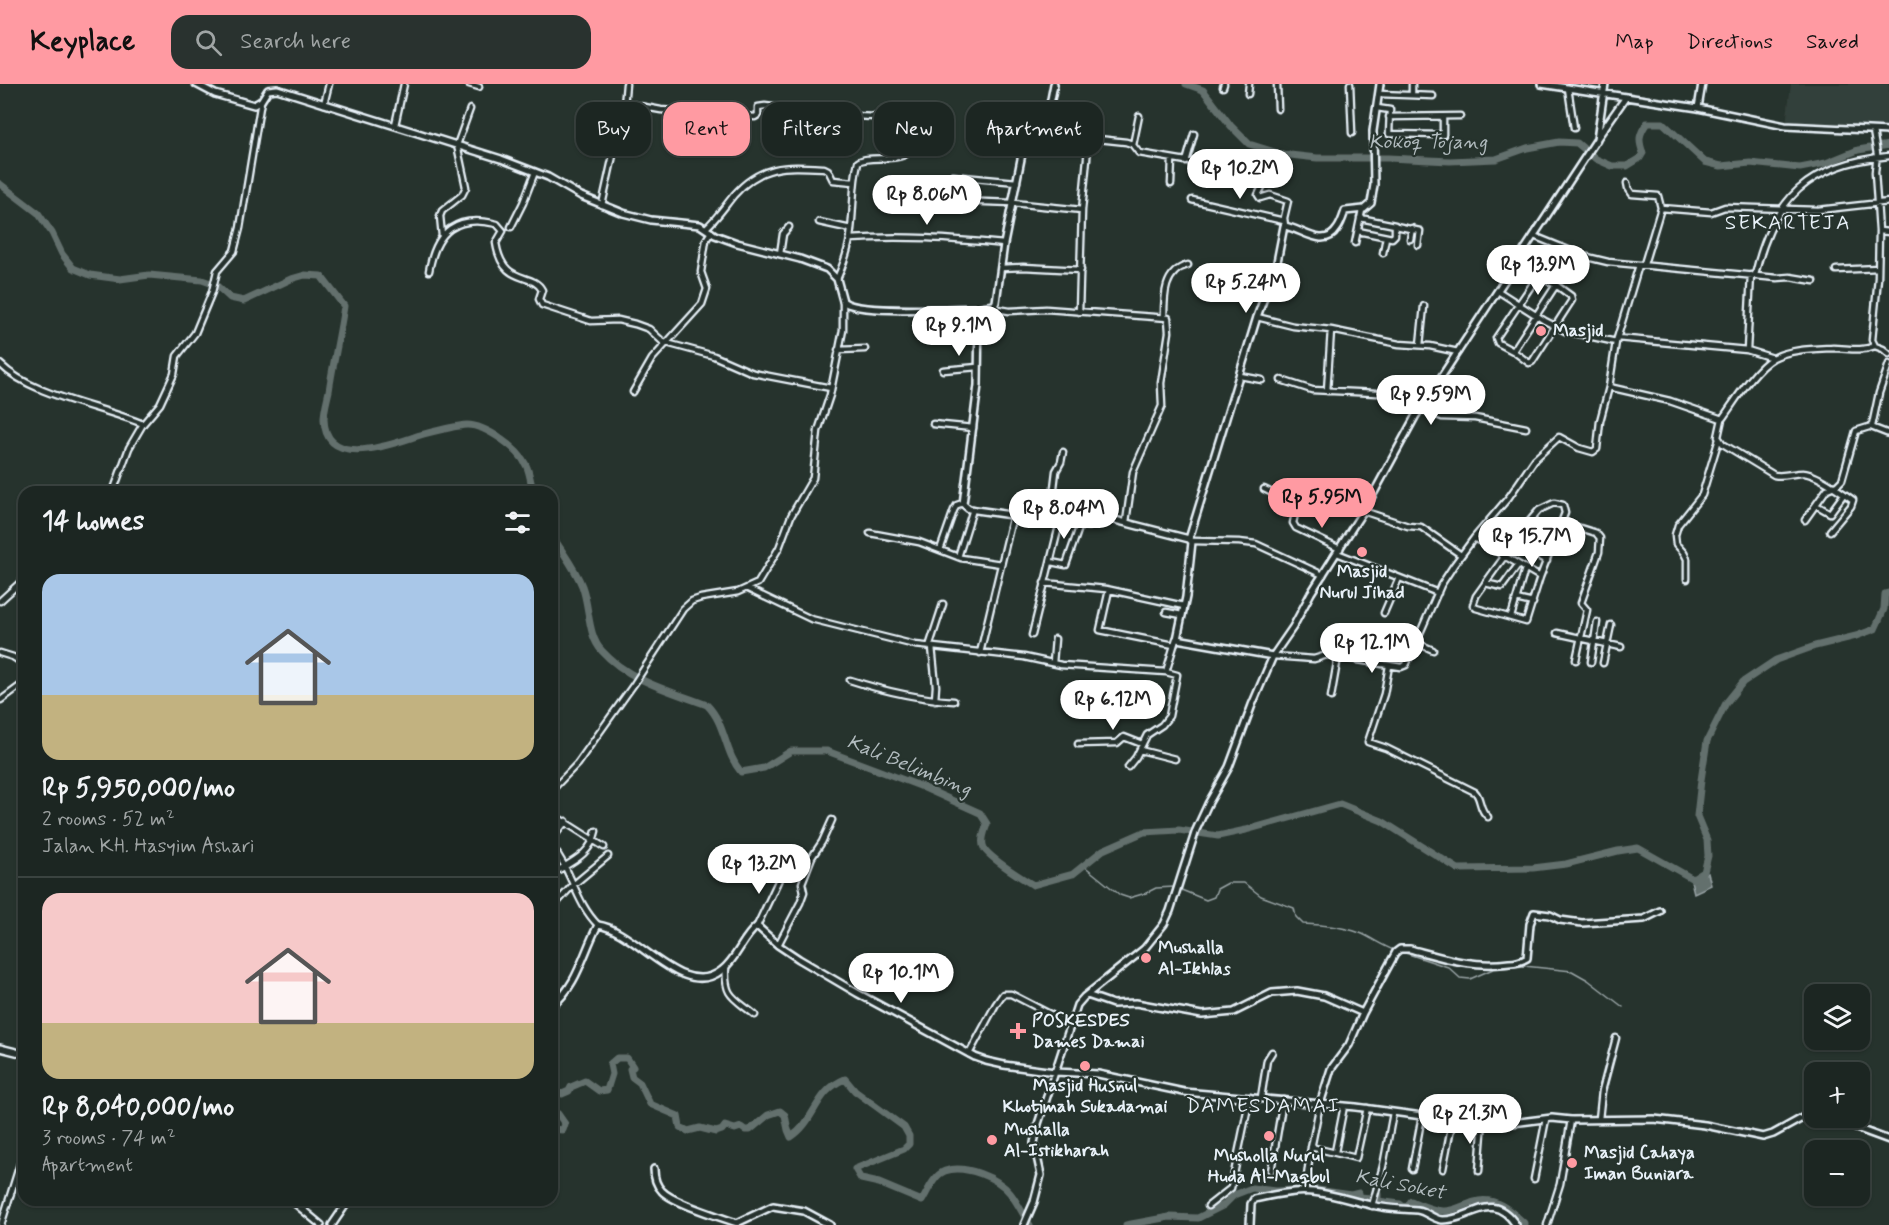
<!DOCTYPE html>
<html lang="en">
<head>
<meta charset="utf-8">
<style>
	:root { --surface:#1c2622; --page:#29322f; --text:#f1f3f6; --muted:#a0a5a5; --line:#3a4340; --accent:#ff9aa2 }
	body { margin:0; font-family:Mynerve,sans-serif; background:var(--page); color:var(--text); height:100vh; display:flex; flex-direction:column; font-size:22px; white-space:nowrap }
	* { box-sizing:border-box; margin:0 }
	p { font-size:20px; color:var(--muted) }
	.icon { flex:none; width:33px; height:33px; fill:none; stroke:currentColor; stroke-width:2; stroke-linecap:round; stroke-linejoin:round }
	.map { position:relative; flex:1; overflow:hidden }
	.panel { position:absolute; left:18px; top:402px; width:540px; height:720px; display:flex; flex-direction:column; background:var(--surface); border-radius:18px; box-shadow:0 2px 4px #0004,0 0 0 2px var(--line) }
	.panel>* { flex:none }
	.guide { position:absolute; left:576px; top:18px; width:570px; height:54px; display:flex; gap:12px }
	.controls { position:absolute; left:1804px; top:900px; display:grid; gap:12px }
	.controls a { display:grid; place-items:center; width:66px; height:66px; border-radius:12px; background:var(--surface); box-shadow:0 2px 4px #0004,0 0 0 2px var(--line); font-size:30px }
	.price { position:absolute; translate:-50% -51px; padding:0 14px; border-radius:21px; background:#fff; color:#222; font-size:20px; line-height:39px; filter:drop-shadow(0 2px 3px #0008) }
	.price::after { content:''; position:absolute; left:50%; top:36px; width:18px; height:14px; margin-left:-9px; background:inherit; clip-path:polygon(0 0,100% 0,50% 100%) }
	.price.current { background:var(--accent); color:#111 }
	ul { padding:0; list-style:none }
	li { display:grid; align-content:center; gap:12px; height:318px; padding:0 24px }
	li+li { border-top:2px solid var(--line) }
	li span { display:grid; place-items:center; height:186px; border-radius:18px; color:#555 }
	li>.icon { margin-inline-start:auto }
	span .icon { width:108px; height:108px; fill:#fffc; stroke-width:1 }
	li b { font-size:26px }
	h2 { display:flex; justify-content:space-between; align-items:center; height:72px; padding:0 24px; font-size:26px }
	.chip { padding:0 21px; border-radius:18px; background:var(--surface); box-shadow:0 2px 4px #0004,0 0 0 2px var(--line); font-size:21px; line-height:54px }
	.chip.current { background:var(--accent); color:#111 }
	header { display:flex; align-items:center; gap:36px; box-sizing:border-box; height:84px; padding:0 30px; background:var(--accent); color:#111 }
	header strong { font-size:28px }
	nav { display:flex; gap:33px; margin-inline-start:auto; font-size:21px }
	.search { width:420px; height:54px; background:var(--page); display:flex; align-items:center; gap:15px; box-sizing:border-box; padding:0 21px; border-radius:18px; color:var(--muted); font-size:22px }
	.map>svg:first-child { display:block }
	.built { fill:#333f3a }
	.water { fill:#636f6d; stroke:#98a3a5; stroke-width:1.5 }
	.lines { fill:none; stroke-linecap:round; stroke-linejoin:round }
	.stream { stroke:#98a3a5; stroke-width:1.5 }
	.river { stroke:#636f6d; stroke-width:7 }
	.minor-casing { stroke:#e8f1f8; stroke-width:9 }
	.tertiary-casing { stroke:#e8f1f8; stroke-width:10 }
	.minor { stroke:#26332d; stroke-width:4.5 }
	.tertiary { stroke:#26332d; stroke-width:5 }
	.poi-dot { fill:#ff9aa2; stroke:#26332d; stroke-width:2 }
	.labels { text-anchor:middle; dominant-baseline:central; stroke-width:4.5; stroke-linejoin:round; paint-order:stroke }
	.poi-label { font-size:18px; font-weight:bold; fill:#e8f1f8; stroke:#26332d; text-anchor:start }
	.water-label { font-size:20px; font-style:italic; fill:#b3bdc0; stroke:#26332d }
	.quarter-label { font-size:21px; letter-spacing:1.5px; fill:#e8f1f8; stroke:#26332d }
</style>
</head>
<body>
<header>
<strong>Keyplace</strong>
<div class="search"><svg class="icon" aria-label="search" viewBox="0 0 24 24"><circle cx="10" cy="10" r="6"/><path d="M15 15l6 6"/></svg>Search here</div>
<nav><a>Map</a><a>Directions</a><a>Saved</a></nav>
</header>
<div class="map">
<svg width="1889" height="1141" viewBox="0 0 1889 1141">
	<rect width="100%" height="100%" fill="#26332d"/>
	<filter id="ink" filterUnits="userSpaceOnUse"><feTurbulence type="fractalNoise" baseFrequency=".0167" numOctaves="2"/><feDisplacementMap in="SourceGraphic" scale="12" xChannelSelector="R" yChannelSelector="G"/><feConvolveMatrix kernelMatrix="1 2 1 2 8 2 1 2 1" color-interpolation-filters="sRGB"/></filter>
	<g filter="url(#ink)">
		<path class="built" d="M1791,0H1889V42L1786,40Z"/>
		<path class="water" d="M1708,789L1711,801L1694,809L1691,797Z"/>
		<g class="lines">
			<path class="stream" d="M1083,781L1120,811L1129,814L1146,809L1156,804L1174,803
				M1179,805L1206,816L1214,813L1217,805L1228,799H1244L1261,812L1294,824L1296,833L1303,840C1322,841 1341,842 1360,849C1372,854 1382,862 1394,866
				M1399,867L1448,883L1460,894L1470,895L1493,885L1524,882L1572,887L1588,896L1623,923"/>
			<path class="river" d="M1186,0L1203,6L1231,42L1249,60L1281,70L1317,74H1388L1450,77L1496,75L1527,64L1559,58L1577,59L1596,75L1612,82H1627L1640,74L1643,69C1638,56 1639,50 1647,39H1663L1705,78L1721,82L1750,79L1800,84L1826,79L1858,66L1889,61
				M0,100L38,129L52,149L62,170L73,184L90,191L120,195L149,191L202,196L216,201L230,214L244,217L291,195L305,191L321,192L344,222C340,251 333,279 329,307C327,316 324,326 324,335C325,384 387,362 414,353C422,350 459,341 467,341C486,341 519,365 526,381C530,389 531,400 533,408
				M552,451C562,468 575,484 582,502C590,523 587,551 602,567C629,597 671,607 707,621C726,640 724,668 741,688L764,684L791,667H827L920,702L980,729L987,740C985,747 980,757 984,764C990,775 1022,794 1033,801L1073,790L1103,766L1144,748L1179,746L1218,752L1246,746L1340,720L1382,737L1458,785L1533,784L1566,780L1618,767L1638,764L1693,795L1704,788L1708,772L1707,756L1697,732L1701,696L1707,657L1726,619L1743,598L1776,576L1815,562L1856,552L1875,545L1884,525L1885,510L1889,509
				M552,1007L562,1010L569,1007L571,1003L585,997L599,1007L607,1006L612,990L610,980L617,974H627L633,983L630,985L632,993L640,999L650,1020L678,1032L680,1043L688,1047L700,1044L716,1048L722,1046L725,1042L735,1045L741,1043L745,1046H750L768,1031L780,1027L785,1031L788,1046L791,1053C815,1038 815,1007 845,995L855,1007L904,1043L909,1052V1060L904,1065L855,1085L861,1095L879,1099L922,1117C928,1107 934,1091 945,1087C965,1080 998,1094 1010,1109C1018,1119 1023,1131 1030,1141
				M552,1027L558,1030L565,1040L563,1046L552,1045
				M1126,1141L1169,1133L1198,1134L1224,1121L1234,1111L1252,1104L1275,1107L1311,1105L1351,1111L1359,1109V1113L1372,1114L1375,1109L1378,1110V1117L1400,1120L1404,1123L1408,1122L1411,1117C1420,1121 1432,1126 1442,1127C1453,1128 1464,1121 1474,1118C1495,1112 1510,1126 1524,1139V1141"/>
			<g class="minor-casing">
				<path id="minor" d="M469,0L479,3
					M1277,0L1278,25
					M1350,0L1352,49
					M1223,3L1224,0
					M1568,4L1574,44
					M1248,10L1249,0
					M1379,10L1433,12
					M1412,11V0
					M324,20L329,0
					M624,22L626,0
					M1377,24L1390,26L1389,50L1443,51V33
					M1389,33L1460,32
					M1042,39L1089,54L1126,58L1132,60L1139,69L1204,80L1231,92L1261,97L1263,101L1258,111L1260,114L1270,111L1288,117L1284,134L1285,142
					M395,41L404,0
					M778,43L781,25
					M1873,47L1877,70L1875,88L1879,147L1878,194L1872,256L1875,262L1883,265L1889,270
					M1133,61L1139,32
					M1186,78L1194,50
					M953,92L1017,98
					M1627,99L1628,104L1632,110L1658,112L1661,124
					M1171,100L1172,75
					M930,116L1013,119L1082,126
					M1192,116L1284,137
					M602,121L624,22L634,21L661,26L755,33L758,31V23L765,22L834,31L895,34C902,38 912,46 912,55C915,84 870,69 858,78C852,103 854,128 850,154C848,168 843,181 837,195
					M819,138L851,145
					M1396,142L1420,147L1418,161
					M511,143L523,119L535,88
					M706,144C717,134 725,122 734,111C761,80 786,82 824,84L828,86L833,96L854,98
					M1358,147L1392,154L1395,151V141L1360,134
					M1879,147L1889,148
					M442,152L440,132L442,127L462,111L466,103L457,61L470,25
					M1534,152L1583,172L1608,178L1777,194L1790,193L1814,197
					M850,155C902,151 953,155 1004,160
					M1410,155L1412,144
					M1355,159L1362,126
					M1383,169L1386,153
					M780,170L783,150L789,143
					M1644,180L1661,124L1711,128L1725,123L1818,126L1889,118
					M1001,184L1023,183L1081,186
					M1836,186L1878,184
					M429,187C436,147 456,130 497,140L503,147L496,159C503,203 532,187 542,206L539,215L542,221L591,237L618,236L635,240L649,245L663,258L714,272L753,289L831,304
					M1755,191C1773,113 1809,80 1889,72
					M1556,201L1571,212L1572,216L1532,278L1529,279L1513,267Z
					M1498,207L1545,237L1565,247L1616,258
					M994,221L998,225L1009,227L1046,225L1168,234L1169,248L1161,299L1162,322L1133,388L1126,438
					M1079,228L1082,126L1089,54
					M1164,232C1164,212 1164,187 1188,181
					M1257,233L1293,242L1331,246L1399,260L1430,262L1458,268
					M1617,254L1747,266L1773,274
					M1420,261L1424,222
					M838,266L865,265
					M1747,266L1751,191
					M1513,267L1498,259L1496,254L1538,192L1556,201
					M0,280C32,312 100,322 143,340
					M943,286L978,283
					M1240,292L1262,296
					M1281,296L1312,306L1398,310L1426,316
					M1609,303L1670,317L1722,335C1735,317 1754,285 1773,274C1790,265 1815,265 1833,264C1848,264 1860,268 1875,262
					M1327,307L1331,246
					M633,308L652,275L702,220L707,205L701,188L706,156L711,148
					M1421,325L1442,333L1475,334L1526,344
					M1722,335L1718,353L1723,360L1774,391C1784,393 1793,389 1803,389C1815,389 1842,408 1853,416L1851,422L1830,447
					M933,340L973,344
					M1871,343L1889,350
					M1264,405L1297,421L1293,439L1296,444L1340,465
					M113,408L129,364L143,340L160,320L174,290L177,272L195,249L212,208L217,187L234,167L240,144L261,17
					M1816,421L1830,429L1844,410
					M1363,427L1408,442L1421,443L1461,471
					M1805,436L1827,405L1837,401L1842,396L1856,347L1872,342L1879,309L1889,280
					M1050,437L1056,387L1061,378L1063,368
					M1561,438L1596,449L1600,454L1599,468L1581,519L1587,526L1576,576
					M870,449L919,458L961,474L1001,480
					M1474,454L1540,493
					M1192,457L1239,458L1256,460L1323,491
					M1512,458L1547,477
					M940,466L954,426L957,421L963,419
					M1337,469L1438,509
					M1501,471L1539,426L1554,419L1563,421L1565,429L1540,493L1526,538L1476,524L1473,521L1476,512L1504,473
					M958,473L973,425
					M1051,478L1066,481L1080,441
					M1687,495V475L1684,469L1676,460L1675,451L1678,441L1702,411L1719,355
					M1044,499L1106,505L1184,522
					M1485,499L1502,503L1518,481
					M748,505L811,535L915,561L1024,573L1061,581L1166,588L1176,555
					M1109,506L1100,546L1174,561
					M1516,515L1533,519
					M0,517L24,495
					M1166,528L1182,531
					M1384,529L1399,494
					M1511,533L1525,485
					M1557,549L1621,563
					M1032,551L1060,438
					M1417,559L1433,566
					M929,563L943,520
					M932,563L936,602L935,616
					M0,569L13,573L24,580
					M980,569L1013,431
					M1273,572L1314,575L1327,571L1401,583L1406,581L1441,501L1454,481L1474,454L1509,413L1535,375L1559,353L1579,364L1593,368L1597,365L1600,337L1609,303L1616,258L1639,181
					M1591,578L1597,538
					M1053,579L1055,555
					M1603,579L1611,541
					M1389,582L1384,610L1368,658L1386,664L1475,708C1482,715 1478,725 1488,733
					M850,596C884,607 918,615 954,617
					M1331,613L1338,573
					M1,616L24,599
					M1078,660L1117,659L1124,653L1142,660
					M1140,666L1175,675
					M1128,683L1136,673L1147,651L1162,641L1169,632L1177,591L1166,588
					M552,706L577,680L634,600L683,525L692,517L701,514L738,508L758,499L779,464L791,432L813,394L818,347L830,311L843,246V217
					M552,730L604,763
					M552,755L566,737
					M552,763C572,786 575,818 598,841
					M552,790C571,778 591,771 596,747
					M552,824L572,802L608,772
					M757,842L788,776
					M778,861L800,819L804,808L802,799L812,773L822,758L832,736
					M726,883C724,913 733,913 755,931
					M969,970L996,920L1003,910H1011L1071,941
					M1261,1014L1267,976L1272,968
					M1599,1035L1602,1007L1616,954
					M1311,1063L1356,1074L1367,1024
					M1335,1068L1344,1022
					M1412,1085L1422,1032
					M1443,1085L1453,1034
					M1271,1087L1283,1016
					M1479,1087L1483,1037
					M1534,1095L1546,1035
					M1305,1108L1310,1069L1320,1020
					M1208,1122L1231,1104L1250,1013
					M1372,1122L1383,1082L1393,1029
					M1,1141L24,1067
					M1547,1141L1560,1100L1571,1036"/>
			</g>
			<g class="tertiary-casing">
				<path id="tertiary" d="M196,0L215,10L254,21L261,17L268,6L277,5L501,75L548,93L581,112L623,129L651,136L700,141L715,151L737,159L800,175L827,185L837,195L843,217C856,231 956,224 980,224
					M1054,0L1047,36L1042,39L1030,40L1027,45L1004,160L996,218L994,221L981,223L979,226L978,301L963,420L969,425L1088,442L1101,435H1111L1189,455L1192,458L1186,513L1177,555L1273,572
					M1541,0L1698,24L1785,42L1889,47
					M1698,24L1702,0
					M1598,53L1626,13
					M1189,455L1257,233L1277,178L1284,142C1301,144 1324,166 1337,145C1341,140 1343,133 1345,127L1364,125L1371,119L1374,101L1373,47L1380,0
					M1087,911L1113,920L1136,919L1202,931L1234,928L1272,909L1297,907L1324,912L1363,929L1396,868L1400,865H1410C1444,874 1473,884 1509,879C1515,879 1521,878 1527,874L1530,840L1534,829L1550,831L1560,836L1582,839L1644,835L1660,827
					M552,922C578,901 583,869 598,841C636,846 683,918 722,886C737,875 742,854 757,842L778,861L799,875L857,909L975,973L986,977L1004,981L1055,988L1098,990L1184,1008L1356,1023L1422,1032L1483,1037L1512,1039L1552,1034L1571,1036L1654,1035L1705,1041L1763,1053L1773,1050L1804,1033L1815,1031
					M0,964L24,970
					M1320,1020L1331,985L1349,961L1363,929
					M1829,1034L1889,1056
					M654,1085C654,1093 656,1101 662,1107C673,1119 720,1133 737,1139L773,1122L804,1127L830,1141
					M291,1116L321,1141
					M332,1141L349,1116
					M1024,1141L1034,1118L1041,1091L1034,1059L1038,1040L1077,921L1084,913L1144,865L1164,840L1170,827L1196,746L1208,720L1229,683L1252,621L1273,572L1293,543L1311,509L1370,416L1415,333L1597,55L1605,0
					M1250,1141L1251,1120L1254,1115C1272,1111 1295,1106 1313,1108C1333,1110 1352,1117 1371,1121C1388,1125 1400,1125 1417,1126C1426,1127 1432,1135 1442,1136C1471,1137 1491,1104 1516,1141"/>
			</g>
			<use href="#minor" class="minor"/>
			<use href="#tertiary" class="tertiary"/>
		</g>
	</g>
	<g class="poi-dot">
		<circle cx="1541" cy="247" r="6"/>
		<circle cx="1362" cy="468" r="6"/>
		<circle cx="1146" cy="874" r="6"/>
		<path d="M1015 938h6v6h6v6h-6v6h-6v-6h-6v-6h6z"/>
		<circle cx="1085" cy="982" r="6"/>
		<circle cx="1269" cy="1052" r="6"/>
		<circle cx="992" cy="1056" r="6"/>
		<circle cx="1572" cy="1079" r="6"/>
	</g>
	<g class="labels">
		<g class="poi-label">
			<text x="1553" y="247">Masjid</text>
			<text x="1362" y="488" text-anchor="middle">Masjid<tspan x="1362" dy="21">Nurul Jihad</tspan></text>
			<text x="1158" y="864">Mushalla<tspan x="1158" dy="21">Al-Ikhlas</tspan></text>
			<text x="1032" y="937">POSKESDES<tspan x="1032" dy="21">Dames Damai</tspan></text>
			<text x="1085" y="1002" text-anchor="middle">Masjid Husnul<tspan x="1085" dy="21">Khotimah Sukadamai</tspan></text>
			<text x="1004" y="1046">Mushalla<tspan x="1004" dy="21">Al-Istikharah</tspan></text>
			<text x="1584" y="1069">Masjid Cahaya<tspan x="1584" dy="21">Iman Buniara</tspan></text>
			<text x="1269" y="1072" text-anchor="middle">Musholla Nurul<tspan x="1269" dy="21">Huda Al-Maqbul</tspan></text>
		</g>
		<g class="water-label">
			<text x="1428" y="58">Kokoq Tojang</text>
			<text transform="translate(909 682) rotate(22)">Kali Belimbing</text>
			<text transform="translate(1400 1101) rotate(11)">Kali Soket</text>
		</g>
		<g class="quarter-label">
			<text x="1788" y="139">SEKARTEJA</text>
			<text x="1263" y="1022">DAMESDAMAI</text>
		</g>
	</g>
</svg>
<div class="controls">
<a><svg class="icon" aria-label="layers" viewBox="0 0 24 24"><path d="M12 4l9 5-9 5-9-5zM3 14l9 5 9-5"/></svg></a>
<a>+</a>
<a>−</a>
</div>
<b class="price" style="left:1240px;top:116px">Rp 10.2M</b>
<b class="price" style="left:927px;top:142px">Rp 8.06M</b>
<b class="price" style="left:1538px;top:212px">Rp 13.9M</b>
<b class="price" style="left:1246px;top:230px">Rp 5.24M</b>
<b class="price" style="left:959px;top:273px">Rp 9.1M</b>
<b class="price" style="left:1431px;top:342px">Rp 9.59M</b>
<b class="price current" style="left:1322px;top:445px">Rp 5.95M</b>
<b class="price" style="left:1064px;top:456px">Rp 8.04M</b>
<b class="price" style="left:1532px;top:484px">Rp 15.7M</b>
<b class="price" style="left:1372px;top:590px">Rp 12.1M</b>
<b class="price" style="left:1113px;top:647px">Rp 6.12M</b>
<b class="price" style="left:759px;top:811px">Rp 13.2M</b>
<b class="price" style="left:901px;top:920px">Rp 10.1M</b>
<b class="price" style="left:1470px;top:1061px">Rp 21.3M</b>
<div class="guide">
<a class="chip">Buy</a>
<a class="chip current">Rent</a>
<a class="chip">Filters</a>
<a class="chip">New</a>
<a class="chip">Apartment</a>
</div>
<section class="panel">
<h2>14 homes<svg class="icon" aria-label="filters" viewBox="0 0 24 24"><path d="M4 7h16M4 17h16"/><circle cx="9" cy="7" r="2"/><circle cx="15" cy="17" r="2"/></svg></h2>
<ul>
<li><span style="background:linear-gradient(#a9c7e8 65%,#c2b280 0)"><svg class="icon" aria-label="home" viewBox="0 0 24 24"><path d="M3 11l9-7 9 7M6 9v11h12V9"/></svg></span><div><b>Rp 5,950,000/mo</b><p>2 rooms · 52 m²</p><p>Jalan KH. Hasyim Ashari</p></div></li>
<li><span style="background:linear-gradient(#f6c9c9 70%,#c2b280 0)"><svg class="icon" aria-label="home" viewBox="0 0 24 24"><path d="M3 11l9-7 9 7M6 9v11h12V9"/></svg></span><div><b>Rp 8,040,000/mo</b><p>3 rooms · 74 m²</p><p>Apartment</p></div></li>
</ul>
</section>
</div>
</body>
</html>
